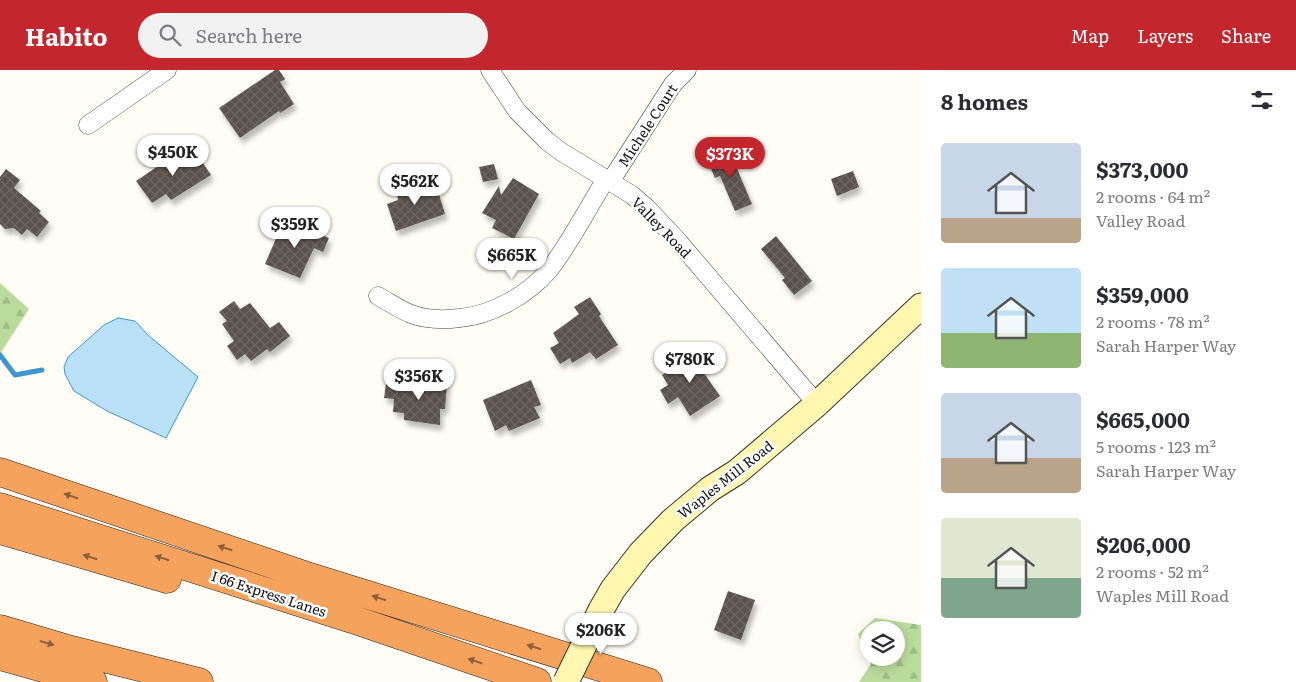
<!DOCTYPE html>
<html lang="en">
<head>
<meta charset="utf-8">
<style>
	:root { --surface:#fff; --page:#f2f2f3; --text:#2b2b33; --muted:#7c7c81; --accent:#c4262e }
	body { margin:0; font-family:Literata,serif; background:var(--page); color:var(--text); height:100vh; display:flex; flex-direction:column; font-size:19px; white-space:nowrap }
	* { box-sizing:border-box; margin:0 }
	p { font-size:16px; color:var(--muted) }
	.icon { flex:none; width:28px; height:28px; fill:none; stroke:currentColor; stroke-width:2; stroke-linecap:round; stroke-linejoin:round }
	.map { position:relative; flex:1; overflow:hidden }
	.drawer { display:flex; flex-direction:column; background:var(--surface); width:375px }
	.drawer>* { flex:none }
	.buttons { position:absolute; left:860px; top:551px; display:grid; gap:10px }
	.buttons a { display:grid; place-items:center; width:45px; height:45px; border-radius:50%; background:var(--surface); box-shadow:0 2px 12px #0003; font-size:25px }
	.price { position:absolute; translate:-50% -42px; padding:0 11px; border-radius:18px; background:#fff; color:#222; font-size:16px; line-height:32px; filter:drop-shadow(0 1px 2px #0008) }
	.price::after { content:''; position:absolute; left:50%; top:30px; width:15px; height:11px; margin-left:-8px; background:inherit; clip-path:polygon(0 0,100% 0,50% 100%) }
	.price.active { background:var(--accent); color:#fff }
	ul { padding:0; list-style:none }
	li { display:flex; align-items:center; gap:15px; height:125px; padding:0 20px }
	li span { display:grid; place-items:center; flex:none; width:140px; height:100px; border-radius:5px; color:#555 }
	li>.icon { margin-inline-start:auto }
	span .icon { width:60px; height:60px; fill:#fffc; stroke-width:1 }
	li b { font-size:21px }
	h2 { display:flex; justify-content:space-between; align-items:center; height:60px; padding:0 20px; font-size:21px }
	header { display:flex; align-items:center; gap:30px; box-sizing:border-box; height:70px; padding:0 25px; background:var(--accent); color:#fff }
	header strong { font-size:24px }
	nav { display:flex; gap:28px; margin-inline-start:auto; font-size:18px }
	.search { width:350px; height:45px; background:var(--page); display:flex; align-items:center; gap:12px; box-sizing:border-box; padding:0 18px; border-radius:28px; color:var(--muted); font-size:19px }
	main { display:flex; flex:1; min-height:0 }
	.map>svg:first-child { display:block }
	.forest { fill:url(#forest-firs); fill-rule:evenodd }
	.water { fill:#b9e0f7; stroke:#3f96cf }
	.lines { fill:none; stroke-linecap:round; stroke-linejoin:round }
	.stream { stroke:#3f96cf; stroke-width:5 }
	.building { fill:url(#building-cross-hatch); filter:url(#shadow) }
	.minor-casing { stroke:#444; stroke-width:19 }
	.secondary-casing { stroke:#333; stroke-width:27 }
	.motorway-casing { stroke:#222; stroke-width:29 }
	.minor { stroke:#fff; stroke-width:18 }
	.secondary { stroke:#fff6b0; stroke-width:25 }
	.motorway { stroke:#f5a25d; stroke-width:28 }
	.secondary-bridge-casing { stroke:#333; stroke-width:27; stroke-linecap:butt }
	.secondary-bridge { stroke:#fff6b0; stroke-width:25 }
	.oneway { fill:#8e613b }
	.labels { text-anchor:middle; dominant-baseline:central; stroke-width:5; stroke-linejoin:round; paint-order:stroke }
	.street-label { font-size:14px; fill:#111; stroke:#fff }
</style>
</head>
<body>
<header>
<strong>Habito</strong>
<div class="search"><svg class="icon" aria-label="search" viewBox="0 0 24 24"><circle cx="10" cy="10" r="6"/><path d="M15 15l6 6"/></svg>Search here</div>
<nav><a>Map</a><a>Layers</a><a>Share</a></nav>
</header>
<main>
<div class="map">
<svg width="921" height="612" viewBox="0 0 921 612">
	<defs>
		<pattern id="forest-firs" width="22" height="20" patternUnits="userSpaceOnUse" patternTransform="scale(1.25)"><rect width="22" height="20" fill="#b9dc9c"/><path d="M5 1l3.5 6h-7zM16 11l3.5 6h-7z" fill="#9ebc85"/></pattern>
		<pattern id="building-cross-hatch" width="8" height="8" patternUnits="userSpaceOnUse" patternTransform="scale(1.25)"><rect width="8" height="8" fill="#5a524d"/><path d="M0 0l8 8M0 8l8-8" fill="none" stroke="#6d6662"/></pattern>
		<filter id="shadow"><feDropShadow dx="3" dy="5.5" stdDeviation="2.5" flood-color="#0004"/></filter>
	</defs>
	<rect width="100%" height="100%" fill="#fffdf5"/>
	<path class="forest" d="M0,213L29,239L0,284Z
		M875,548L921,555V612H859L871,594L858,564ZM869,560H896V588H869Z"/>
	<path class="water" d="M118,248L135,251L148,265L198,307L166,368L107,341L74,321L65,304L64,297L68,287L104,255Z"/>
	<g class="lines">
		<path class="stream" d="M0,285L15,305L42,300"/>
	</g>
	<path class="building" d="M275,0H279L285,9L280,12L294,34L280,43L279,41L240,68L219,38Z
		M186,77L199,96L203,93L211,105L171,130L166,124L152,133L136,111Z
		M729,80L752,134L735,141L720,106L715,108L707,90Z
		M494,94L498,109L483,112L479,97Z
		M6,99L20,110L14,118L41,141L39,143L49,152L37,167L27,159L22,165L14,158L5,159L0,154V107Z
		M853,101L859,117L837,126L831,109Z
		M513,108L539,124L514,169L492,158L496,150L482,143L499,116L501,125Z
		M426,110L431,123L438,121L445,144L396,161L387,134L398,130L396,119Z
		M284,150L329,168L323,182L314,178L300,208L265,194Z
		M776,166L812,211L794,225L782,210L785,208L761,179Z
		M590,227L601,244L599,246L618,275L596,289L590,282L572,293L570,288L560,294L550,278L559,273L553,263L579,244L574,237Z
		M234,231L240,239L250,233L270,258L279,252L290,266L270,282L267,279L251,291L245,284L237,290L227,276L234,271L222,254L227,251L219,242Z
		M701,280L710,293L701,299L720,326L690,346L678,327L668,334L660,320L668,315L662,305Z
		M531,310L541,335L534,337L540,348L509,361L506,355L495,361L483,330Z
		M430,311L447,312L445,339H440V355L404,350V343L393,342L394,329L384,328L386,314L430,317Z
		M728,521L755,530L741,570L714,560Z"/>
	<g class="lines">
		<g class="minor-casing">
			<path id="minor" d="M490,0L517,41L547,71L560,81L632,125L647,138L678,171L817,334
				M88,55L167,0
				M610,112L673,14L687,0
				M378,226C389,232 400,240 411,244C427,250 444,250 460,248C492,245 528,225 549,200C571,172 587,139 606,109"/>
		</g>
		<g class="secondary-casing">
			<path id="secondary" d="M601,540L613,519L641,483L673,450L710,419L737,402L817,334L921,236"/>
		</g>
		<g class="motorway-casing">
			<path id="motorway" d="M0,402L304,505L648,612
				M0,437L358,551L537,612
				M0,460L167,509
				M0,559L64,578L199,612
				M0,586L93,612"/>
		</g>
		<use href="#minor" class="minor"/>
		<use href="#secondary" class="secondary"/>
		<use href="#motorway" class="motorway"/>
		<g class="secondary-bridge-casing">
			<path id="secondary-bridge" d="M566,612L601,540"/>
		</g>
		<use href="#secondary-bridge" class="secondary-bridge"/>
	</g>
	<defs><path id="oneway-solid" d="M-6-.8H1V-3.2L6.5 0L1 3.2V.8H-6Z" transform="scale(1.25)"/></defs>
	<g class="oneway">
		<use href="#oneway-solid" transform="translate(71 426) rotate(-161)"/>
		<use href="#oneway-solid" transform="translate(225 478) rotate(-162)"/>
		<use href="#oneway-solid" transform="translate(90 487) rotate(-163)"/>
		<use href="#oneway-solid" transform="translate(162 488) rotate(-162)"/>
		<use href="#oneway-solid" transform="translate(379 528) rotate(-163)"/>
		<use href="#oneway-solid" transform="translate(47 573) rotate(16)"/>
		<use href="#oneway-solid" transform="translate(534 577) rotate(-163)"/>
		<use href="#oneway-solid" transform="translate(475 591) rotate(-161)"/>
	</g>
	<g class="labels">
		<g class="street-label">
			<text transform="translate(647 55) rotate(-57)">Michele Court</text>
			<text transform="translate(662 157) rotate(46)">Valley Road</text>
			<text transform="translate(725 409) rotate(-38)">Waples Mill Road</text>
			<text transform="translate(269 523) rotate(18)">I 66 Express Lanes</text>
		</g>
	</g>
</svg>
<div class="buttons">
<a><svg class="icon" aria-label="layers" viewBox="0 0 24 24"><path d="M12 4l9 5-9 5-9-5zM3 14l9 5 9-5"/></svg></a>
</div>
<b class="price" style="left:173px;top:107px">$450K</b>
<b class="price active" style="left:730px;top:109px">$373K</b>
<b class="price" style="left:415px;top:136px">$562K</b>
<b class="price" style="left:295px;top:179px">$359K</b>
<b class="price" style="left:512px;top:210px">$665K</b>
<b class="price" style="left:690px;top:314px">$780K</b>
<b class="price" style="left:419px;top:331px">$356K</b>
<b class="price" style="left:601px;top:585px">$206K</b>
</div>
<section class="drawer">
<h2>8 homes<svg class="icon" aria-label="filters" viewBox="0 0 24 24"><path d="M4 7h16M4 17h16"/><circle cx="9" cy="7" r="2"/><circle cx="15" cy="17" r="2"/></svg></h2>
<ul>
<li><span style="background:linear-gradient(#c9d6e8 75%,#b9a48a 0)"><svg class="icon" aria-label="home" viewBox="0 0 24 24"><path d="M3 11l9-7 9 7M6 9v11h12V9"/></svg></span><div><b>$373,000</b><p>2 rooms · 64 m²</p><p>Valley Road</p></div></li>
<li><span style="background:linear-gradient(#bfe0f5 65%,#8fb573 0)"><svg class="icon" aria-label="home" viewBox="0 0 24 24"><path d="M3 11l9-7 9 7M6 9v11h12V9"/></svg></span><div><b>$359,000</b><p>2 rooms · 78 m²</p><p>Sarah Harper Way</p></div></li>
<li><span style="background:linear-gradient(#c9d6e8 65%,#b9a48a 0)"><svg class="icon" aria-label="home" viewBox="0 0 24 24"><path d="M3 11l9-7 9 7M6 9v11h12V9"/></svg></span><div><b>$665,000</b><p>5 rooms · 123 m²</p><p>Sarah Harper Way</p></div></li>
<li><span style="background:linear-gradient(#dfe7d0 60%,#7fa58c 0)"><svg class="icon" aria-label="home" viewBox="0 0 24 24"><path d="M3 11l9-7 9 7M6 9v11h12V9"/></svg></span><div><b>$206,000</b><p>2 rooms · 52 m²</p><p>Waples Mill Road</p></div></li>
</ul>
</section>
</main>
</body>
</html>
